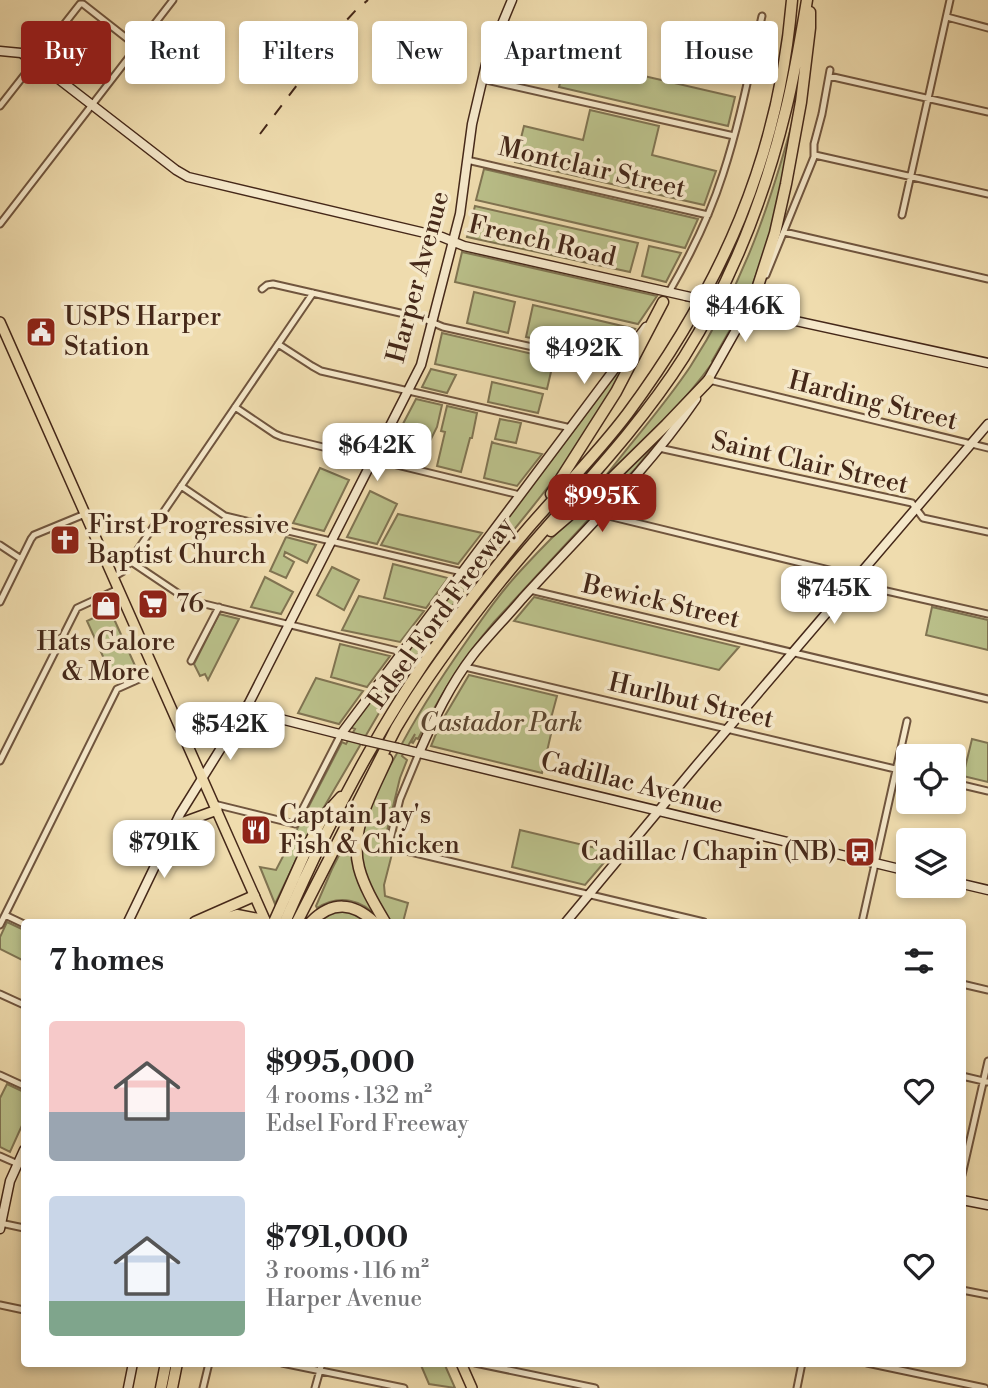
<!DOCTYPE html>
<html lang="en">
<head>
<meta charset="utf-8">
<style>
	:root { --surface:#fff; --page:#f6f6f6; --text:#202124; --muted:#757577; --accent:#8f2418 }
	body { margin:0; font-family:"Libre Bodoni",serif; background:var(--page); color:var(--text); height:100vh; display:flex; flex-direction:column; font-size:26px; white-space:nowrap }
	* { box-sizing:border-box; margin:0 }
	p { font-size:23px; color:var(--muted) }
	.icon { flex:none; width:38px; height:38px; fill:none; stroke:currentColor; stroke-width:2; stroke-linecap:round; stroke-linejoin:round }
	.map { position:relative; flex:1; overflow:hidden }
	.sheet { position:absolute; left:21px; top:919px; width:945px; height:448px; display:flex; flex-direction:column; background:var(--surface); border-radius:7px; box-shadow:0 4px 10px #0003 }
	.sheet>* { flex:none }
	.guide { position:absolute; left:21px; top:21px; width:947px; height:63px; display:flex; gap:14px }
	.buttons { position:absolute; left:896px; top:744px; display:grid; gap:14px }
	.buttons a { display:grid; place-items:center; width:70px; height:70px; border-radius:7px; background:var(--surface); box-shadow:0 4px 10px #0003; font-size:35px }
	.price { position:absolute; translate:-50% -60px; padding:0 16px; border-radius:14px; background:#fff; color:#222; font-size:23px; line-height:46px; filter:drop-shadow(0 2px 4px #0008) }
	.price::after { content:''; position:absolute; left:50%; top:42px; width:21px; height:16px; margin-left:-10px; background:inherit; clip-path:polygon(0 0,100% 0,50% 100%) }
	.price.selected { background:var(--accent); color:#fff }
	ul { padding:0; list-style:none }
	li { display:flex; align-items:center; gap:21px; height:175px; padding:0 28px }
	li span { display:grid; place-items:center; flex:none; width:196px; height:140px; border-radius:7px; color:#555 }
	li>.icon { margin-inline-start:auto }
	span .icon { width:84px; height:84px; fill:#fffc; stroke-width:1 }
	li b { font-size:30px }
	h2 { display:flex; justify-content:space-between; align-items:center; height:84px; padding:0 28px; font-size:30px }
	.tag { padding:0 24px; border-radius:7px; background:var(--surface); box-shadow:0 4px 10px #0003; font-size:24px; line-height:63px }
	.tag.selected { background:var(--accent); color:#fff }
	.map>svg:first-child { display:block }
	.green { fill:#bac08a; stroke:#807452; stroke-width:2 }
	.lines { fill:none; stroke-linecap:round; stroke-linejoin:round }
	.street-casing { stroke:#70553e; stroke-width:9 }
	.secondary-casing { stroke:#452819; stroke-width:11 }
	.primary-casing { stroke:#452819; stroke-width:12 }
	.highway-casing { stroke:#452819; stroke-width:13 }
	.street { stroke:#f5e8ca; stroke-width:5 }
	.secondary { stroke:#f5e8ca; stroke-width:8 }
	.primary { stroke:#efdcae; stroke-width:9 }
	.highway { stroke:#efdcae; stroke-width:10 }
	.rail { stroke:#452819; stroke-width:2; stroke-dasharray:12 12; stroke-linecap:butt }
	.secondary-bridge-casing { stroke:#452819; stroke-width:11; stroke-linecap:butt }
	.secondary-bridge { stroke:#f5e8ca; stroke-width:8 }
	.labels { text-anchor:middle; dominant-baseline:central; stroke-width:7; stroke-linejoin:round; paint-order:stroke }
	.street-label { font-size:26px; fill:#452819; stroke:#f5e8ca }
	.poi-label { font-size:26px; fill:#452819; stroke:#f5e8ca; text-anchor:start }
	.park-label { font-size:26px; font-style:italic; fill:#5c4630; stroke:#f5e8ca }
</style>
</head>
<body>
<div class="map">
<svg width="988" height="1388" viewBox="0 0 988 1388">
	<rect width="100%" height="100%" fill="#efdcae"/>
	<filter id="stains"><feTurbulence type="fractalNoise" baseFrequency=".00286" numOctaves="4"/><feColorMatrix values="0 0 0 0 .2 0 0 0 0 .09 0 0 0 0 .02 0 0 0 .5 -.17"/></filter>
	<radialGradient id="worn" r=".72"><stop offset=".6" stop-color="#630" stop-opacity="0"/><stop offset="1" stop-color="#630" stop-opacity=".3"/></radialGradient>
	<path class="green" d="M566,58L735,97L728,126L559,87Z
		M797,105L789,166L765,251L747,300L740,298L743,292H742L727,319L732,314L738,316L712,361L713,362C678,411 633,452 590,494L588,492L602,476L605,477C633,440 664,406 690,367C744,284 772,200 797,105Z
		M590,110L659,126L652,155L716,171L704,205L515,162L524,126L583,140Z
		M484,169L698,219L685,248L476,200Z
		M475,206L638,243L630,272L467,237Z
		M649,246L681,253L666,282L642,276Z
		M462,252L657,296L638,324L455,282Z
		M474,292L515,302L508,333L467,323Z
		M533,305L635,329L615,356L526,337Z
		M442,333L554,359L547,389L435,364Z
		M632,353C613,390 592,427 568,460C543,495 515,529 487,562H485L431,634L379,713L310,831L275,904L260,867L276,870L342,742L346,744L355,729L350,727Z
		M431,369L456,375L447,393L422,387Z
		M492,382L543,394L538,413L488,402Z
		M416,399L442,405L437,427L423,455L394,441Z
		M447,406L477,413L472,438H470L461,472L437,466L445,432L441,431Z
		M500,419L521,423L516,443L495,439Z
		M666,431L636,468L494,622C462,660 440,695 418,739L416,738L413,743L411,742L415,734L402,756L407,760L400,778L385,839L387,846L393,850L384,885L385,896L408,903L403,922H390C376,900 362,876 361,849C360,815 380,784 396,755C416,716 440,679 466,642C484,616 502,590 524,567C568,519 618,475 666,431Z
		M492,442L494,443L542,454L517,486L484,478Z
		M320,468L349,480L324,531L293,523Z
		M370,491L397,504L377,544L347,537Z
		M398,514L482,533L458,564L381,545Z
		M286,537L316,545L307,563L285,552L284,556L294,562L286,578L270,571Z
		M393,564L448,578L426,608L384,598Z
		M332,567L359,580L344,610L317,595Z
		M265,577L293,592L281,614L251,607Z
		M359,596L424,611L400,642L342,630Z
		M534,597L739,647L719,670L514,621Z
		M932,607L988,620V650L926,635Z
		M110,610L137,670L114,681L87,621Z
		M219,614L239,619L208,680L205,674L200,676L194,664Z
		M340,644L390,656L367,687L331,677Z
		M469,675L557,696L547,733L551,734L542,773L431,746L440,724Z
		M316,678L363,691L339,724L298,713Z
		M972,739L988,743V782L963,776Z
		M356,822L354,835L378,918C362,899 339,894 317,908L316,906L332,869Z
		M520,830L613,852L585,885L512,867Z
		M350,909L370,922H315L324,914Z
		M7,922L24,930V961L0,949V937Z
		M7,1084L24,1092V1121L10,1152L0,1147V1098Z
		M420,1363H444L455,1388L429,1384Z"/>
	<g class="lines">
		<g class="street-casing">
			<path id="street" d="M947,17L988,28
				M829,76L988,112
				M482,79L734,136
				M0,106L80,4H83L134,44L136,49
				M815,155L988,194
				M467,160L708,215
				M902,215L950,0
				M0,224L173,0
				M784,232L988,279
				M766,275L814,157V144L822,114L830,70
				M262,289L267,285L273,284L422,318L443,327L618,366
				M669,292C691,254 710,215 723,174C740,122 750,69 762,16
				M278,344L312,366L321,371L571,428
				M709,380L988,448
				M235,407L275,434L282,437L520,495
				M659,448L912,503L923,518L988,532
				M181,486L225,516L462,572
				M600,514L850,575L860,585L988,614
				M0,545L21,559
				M130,561L188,600L402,652
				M114,577L122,572L130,561L313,293
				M530,590L988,699
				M0,602L31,539L34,535L85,514
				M191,661L219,607
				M465,667L908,772
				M419,753L400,799L390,840L394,848L704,922
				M0,761L77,608L118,589
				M954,783L988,791
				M214,804L295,824L341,734
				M5,915L24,924
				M862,922L907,721
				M0,925L117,689L155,672
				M962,984L988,990
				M0,994L24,1005
				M0,1075L24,1086
				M962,1076L988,1082
				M0,1156L18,1164
				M962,1175L988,1061
				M0,1223L24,1228
				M962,1290L988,1295
				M0,1305L24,1310
				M282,1363L404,1388
				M475,1363L595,1388
				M867,1363L985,1388
				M203,1388L209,1363
				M315,1388L322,1363
				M797,1388L802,1363"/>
		</g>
		<g class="secondary-casing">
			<path id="secondary" d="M0,51L21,53L43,67L176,170L188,177L442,237L464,246L686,296
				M732,307L988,363
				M705,385L740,323L758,286
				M341,734L646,327
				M185,737L243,713H257L363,740
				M398,748L908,871
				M419,753C434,719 450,685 473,655C488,636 506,618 522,599C581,534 646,472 696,399
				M954,882L988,890
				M128,922L180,814L249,703L421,365L460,214L472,124L487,60L512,0
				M566,922L695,767L988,424
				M962,1200L988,1205
				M0,1229L10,1181L24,1150
				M128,1388L133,1363"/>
		</g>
		<g class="primary-casing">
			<path id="primary" d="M0,322L266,922
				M173,826L217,810
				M461,1363L472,1388"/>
		</g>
		<g class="highway-casing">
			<path id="highway" d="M758,286L775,233L786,184L801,102L810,28V12
				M551,494L616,392L663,302
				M551,531L608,482L666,425L709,380
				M195,922L254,896
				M216,922L237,915L264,920
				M274,922L309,844L323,817L341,797
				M285,922C329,821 380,722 446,632C473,596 500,561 529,527C562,489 598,453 628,413C721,287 779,158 792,0
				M297,922L396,728C426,677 463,628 500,582C561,507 632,439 684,357C732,281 765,196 786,109C795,73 801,36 807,0
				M311,922C332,901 353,902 374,922
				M385,922C375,905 364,887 359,868C349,830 372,793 387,759
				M161,1388L166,1363
				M172,1388L177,1363"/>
		</g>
		<use href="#street" class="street"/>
		<use href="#secondary" class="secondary"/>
		<use href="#primary" class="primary"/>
		<use href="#highway" class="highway"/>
		<path class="rail" d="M260,134L344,23L357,9L368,0"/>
		<g class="secondary-bridge-casing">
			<path id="secondary-bridge" d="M686,296L732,307
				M363,740L398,748"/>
		</g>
		<use href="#secondary-bridge" class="secondary-bridge"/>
	</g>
	<defs>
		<g id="civic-square" transform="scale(1.575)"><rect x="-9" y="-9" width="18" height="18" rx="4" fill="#8f2418" stroke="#f5e8ca"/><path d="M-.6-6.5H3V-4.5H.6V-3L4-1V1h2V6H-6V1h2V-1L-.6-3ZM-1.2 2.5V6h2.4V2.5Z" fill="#fff"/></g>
		<g id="church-square" transform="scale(1.575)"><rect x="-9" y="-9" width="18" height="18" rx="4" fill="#8f2418" stroke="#f5e8ca"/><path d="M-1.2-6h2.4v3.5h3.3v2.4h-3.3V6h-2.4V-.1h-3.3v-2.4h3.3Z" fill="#fff"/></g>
		<g id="supermarket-square" transform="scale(1.575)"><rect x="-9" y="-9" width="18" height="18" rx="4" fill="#8f2418" stroke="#f5e8ca"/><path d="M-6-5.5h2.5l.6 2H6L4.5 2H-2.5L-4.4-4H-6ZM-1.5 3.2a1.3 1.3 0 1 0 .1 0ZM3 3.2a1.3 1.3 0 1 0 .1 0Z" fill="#fff"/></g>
		<g id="shop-square" transform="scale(1.575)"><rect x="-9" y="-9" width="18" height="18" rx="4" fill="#8f2418" stroke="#f5e8ca"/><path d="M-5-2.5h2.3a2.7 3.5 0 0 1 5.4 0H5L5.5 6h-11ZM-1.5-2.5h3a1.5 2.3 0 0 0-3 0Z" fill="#fff"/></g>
		<g id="restaurant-square" transform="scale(1.575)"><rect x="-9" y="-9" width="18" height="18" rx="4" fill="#8f2418" stroke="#f5e8ca"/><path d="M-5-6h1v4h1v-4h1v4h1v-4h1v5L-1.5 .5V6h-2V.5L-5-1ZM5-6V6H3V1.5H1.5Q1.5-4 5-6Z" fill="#fff"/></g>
		<g id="bus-square" transform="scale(1.575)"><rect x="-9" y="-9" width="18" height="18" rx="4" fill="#8f2418" stroke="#f5e8ca"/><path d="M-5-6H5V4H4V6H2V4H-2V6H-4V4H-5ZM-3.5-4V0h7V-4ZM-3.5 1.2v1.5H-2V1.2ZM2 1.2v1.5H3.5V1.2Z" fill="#fff"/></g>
	</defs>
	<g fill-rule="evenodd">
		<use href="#civic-square" x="41" y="332"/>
		<use href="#church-square" x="65" y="540"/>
		<use href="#supermarket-square" x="153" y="604"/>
		<use href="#shop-square" x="106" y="606"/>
		<use href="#restaurant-square" x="256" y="830"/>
		<use href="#bus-square" x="860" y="852"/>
	</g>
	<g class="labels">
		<g class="street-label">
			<text transform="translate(592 168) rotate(13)">Montclair Street</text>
			<text transform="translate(542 241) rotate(13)">French Road</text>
			<text transform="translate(418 277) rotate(-75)">Harper Avenue</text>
			<text transform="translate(873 401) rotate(14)">Harding Street</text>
			<text transform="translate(810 463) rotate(13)">Saint Clair Street</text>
			<text transform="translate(661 602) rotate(13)">Bewick Street</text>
			<text transform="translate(441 613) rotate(-54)">Edsel Ford Freeway</text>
			<text transform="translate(691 701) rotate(13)">Hurlbut Street</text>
			<text transform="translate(632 783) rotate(14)">Cadillac Avenue</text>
		</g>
		<g class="poi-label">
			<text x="64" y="317">USPS Harper<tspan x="64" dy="30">Station</tspan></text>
			<text x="88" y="525">First Progressive<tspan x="88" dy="30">Baptist Church</tspan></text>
			<text x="176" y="604">76</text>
			<text x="106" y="642" text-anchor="middle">Hats Galore<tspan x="106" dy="30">&amp; More</tspan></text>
			<text x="279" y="815">Captain Jay's<tspan x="279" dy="30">Fish &amp; Chicken</tspan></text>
			<text x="837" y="852" text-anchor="end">Cadillac / Chapin (NB)</text>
		</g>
		<g class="park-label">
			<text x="501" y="723">Castador Park</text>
		</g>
	</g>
	<rect width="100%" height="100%" filter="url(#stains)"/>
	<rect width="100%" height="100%" fill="url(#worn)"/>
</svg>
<div class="buttons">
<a><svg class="icon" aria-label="locate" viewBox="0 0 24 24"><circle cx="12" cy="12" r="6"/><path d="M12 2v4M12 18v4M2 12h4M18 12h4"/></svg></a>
<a><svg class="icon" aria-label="layers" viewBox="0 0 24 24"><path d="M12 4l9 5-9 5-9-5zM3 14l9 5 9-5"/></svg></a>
</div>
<b class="price" style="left:745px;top:344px">$446K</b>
<b class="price" style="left:584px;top:386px">$492K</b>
<b class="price" style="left:377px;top:483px">$642K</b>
<b class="price selected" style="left:602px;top:534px">$995K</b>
<b class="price" style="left:834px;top:626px">$745K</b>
<b class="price" style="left:230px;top:762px">$542K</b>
<b class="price" style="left:164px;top:880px">$791K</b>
<div class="guide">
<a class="tag selected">Buy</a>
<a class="tag">Rent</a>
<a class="tag">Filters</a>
<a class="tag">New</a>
<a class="tag">Apartment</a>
<a class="tag">House</a>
</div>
<section class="sheet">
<h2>7 homes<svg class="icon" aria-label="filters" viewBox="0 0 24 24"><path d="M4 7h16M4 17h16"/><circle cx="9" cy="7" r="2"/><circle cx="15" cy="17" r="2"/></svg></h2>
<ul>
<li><span style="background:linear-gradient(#f6c9c9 65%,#9aa5b1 0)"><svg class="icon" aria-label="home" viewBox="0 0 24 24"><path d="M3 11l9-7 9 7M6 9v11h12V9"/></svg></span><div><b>$995,000</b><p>4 rooms · 132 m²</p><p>Edsel Ford Freeway</p></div><svg class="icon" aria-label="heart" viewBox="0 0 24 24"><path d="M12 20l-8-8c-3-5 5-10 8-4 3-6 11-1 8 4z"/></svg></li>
<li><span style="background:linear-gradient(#c9d6e8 75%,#7fa58c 0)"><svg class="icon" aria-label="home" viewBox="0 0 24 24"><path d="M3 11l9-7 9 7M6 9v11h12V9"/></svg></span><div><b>$791,000</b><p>3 rooms · 116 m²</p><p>Harper Avenue</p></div><svg class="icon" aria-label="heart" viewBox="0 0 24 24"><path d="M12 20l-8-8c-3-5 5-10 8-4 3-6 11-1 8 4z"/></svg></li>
</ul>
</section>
</div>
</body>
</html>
